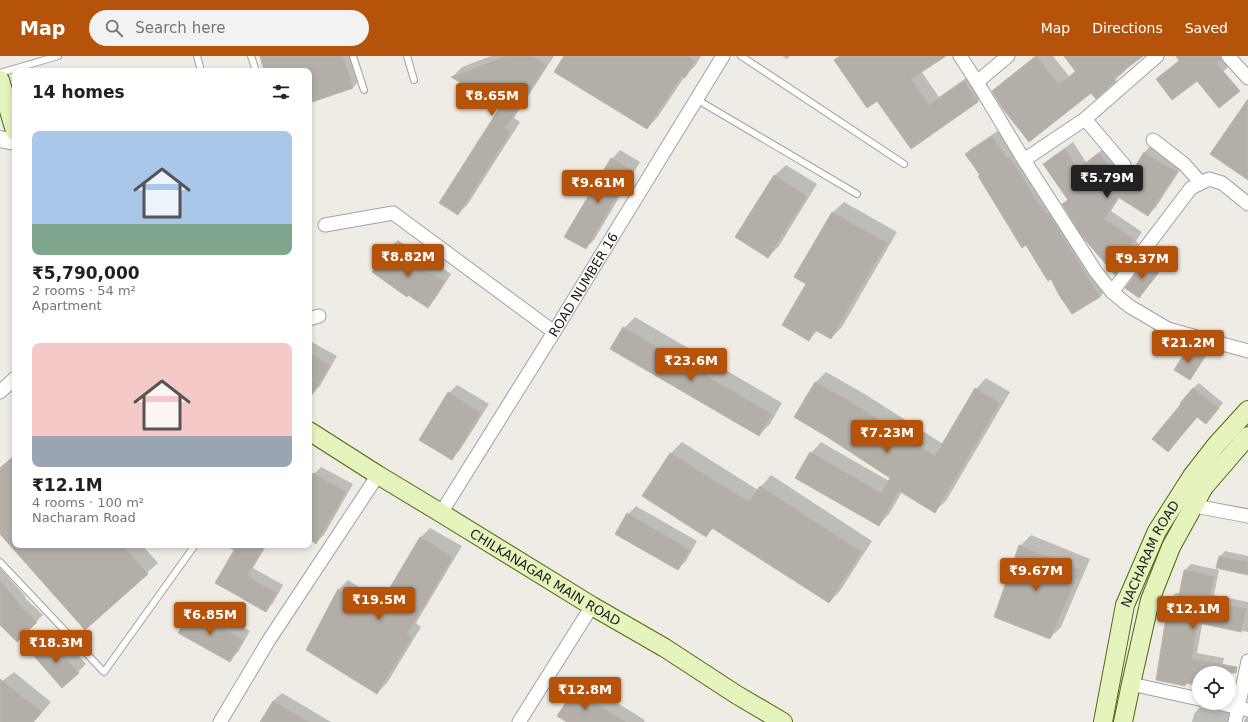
<!DOCTYPE html>
<html lang="en">
<head>
<meta charset="utf-8">
<style>
	:root { --surface:#fff; --page:#f2f2f2; --text:#202124; --muted:#757577; --accent:#b45309 }
	body { margin:0; font-family:"DejaVu Sans",sans-serif; background:var(--page); color:var(--text); height:100vh; display:flex; flex-direction:column; font-size:15px; white-space:nowrap }
	* { box-sizing:border-box; margin:0 }
	p { font-size:13px; color:var(--muted) }
	.icon { flex:none; width:22px; height:22px; fill:none; stroke:currentColor; stroke-width:2; stroke-linecap:round; stroke-linejoin:round }
	.map { position:relative; flex:1; overflow:hidden }
	.drawer { position:absolute; left:12px; top:12px; width:300px; height:480px; display:flex; flex-direction:column; background:var(--surface); border-radius:8px; box-shadow:0 2px 6px #0003 }
	.drawer>* { flex:none }
	.controls { position:absolute; left:1192px; top:610px; display:grid; gap:8px }
	.controls a { display:grid; place-items:center; width:44px; height:44px; border-radius:50%; background:var(--surface); box-shadow:0 2px 6px #0003; font-size:20px }
	.price { position:absolute; translate:-50% -34px; padding:0 9px; border-radius:4px; background:var(--accent); color:#fff; font-size:13px; line-height:26px; filter:drop-shadow(0 1px 2px #0008) }
	.price::after { content:''; position:absolute; left:50%; top:24px; width:12px; height:9px; margin-left:-6px; background:inherit; clip-path:polygon(0 0,100% 0,50% 100%) }
	.price.active { background:#222; color:#fff }
	ul { padding:0; list-style:none }
	li { display:grid; align-content:center; gap:8px; height:212px; padding:0 20px }
	li span { display:grid; place-items:center; height:124px; border-radius:8px; color:#555 }
	li>.icon { margin-inline-start:auto }
	span .icon { width:72px; height:72px; fill:#fffc; stroke-width:1 }
	li b { font-size:17px }
	h2 { display:flex; justify-content:space-between; align-items:center; height:48px; padding:0 20px; font-size:17px }
	header { display:flex; align-items:center; gap:24px; box-sizing:border-box; height:56px; padding:0 20px; background:var(--accent); color:#fff }
	header strong { font-size:19px }
	nav { display:flex; gap:22px; margin-inline-start:auto; font-size:14px }
	.search { width:280px; height:36px; background:var(--page); display:flex; align-items:center; gap:10px; box-sizing:border-box; padding:0 14px; border-radius:22px; color:var(--muted); font-size:15px }
	.map>svg:first-child { display:block }
	.shadow { fill:#0003 }
	.building { fill:#b3aea7; stroke:#beb6a8 }
	.lines { fill:none; stroke-linecap:round; stroke-linejoin:round }
	.service-casing { stroke:#a1a1a1; stroke-width:8 }
	.minor-casing { stroke:#a1a1a1; stroke-width:15 }
	.tertiary-casing { stroke:#a1a1a1; stroke-width:18 }
	.secondary-casing { stroke:#4e690f; stroke-width:20 }
	.service { stroke:#fff; stroke-width:6 }
	.minor { stroke:#fff; stroke-width:13 }
	.tertiary { stroke:#fff; stroke-width:16 }
	.secondary { stroke:#e5f3bd; stroke-width:18 }
	.labels { text-anchor:middle; dominant-baseline:central; stroke-width:3; stroke-linejoin:round; paint-order:stroke }
	.street-label { font-size:13px; fill:#1d1d1d; stroke:#fff }
</style>
</head>
<body>
<header>
<strong>Map</strong>
<div class="search"><svg class="icon" aria-label="search" viewBox="0 0 24 24"><circle cx="10" cy="10" r="6"/><path d="M15 15l6 6"/></svg>Search here</div>
<nav><a>Map</a><a>Directions</a><a>Saved</a></nav>
</header>
<div class="map">
<svg width="1248" height="666" viewBox="0 0 1248 666">
	<rect width="100%" height="100%" fill="#eeece4"/>
	<path class="shadow" d="M261,0H357L363,21L352,32L309,46V15H265Z
		M491,0H554L514,62L520,66L468,148L458,158L501,51L453,20L462,11Z
		M565,0H701L695,10L685,20L657,62L647,72Z
		M782,0H790L787,3Z
		M840,0H944L921,15L939,41L973,17L987,36L978,45L911,91L878,44L836,4Z
		M1036,0H1053L1069,20L1076,14L1065,0H1140L1124,13L1125,15L1096,41L1091,35L993,36L1003,26Z
		M1185,0H1220L1229,10L1224,15L1195,0L1198,23H1157Z
		M999,74L1106,234L1100,241L1051,222L966,98L972,92Z
		M1073,86L1086,106L1107,90L1130,120L1145,96L1152,88L1184,108L1156,151L1148,159L1120,141L1111,155L1142,176L1136,185L1139,188L1122,210L1115,218L1063,148L1068,143L1044,109L1052,101Z
		M620,94L640,106L594,184L586,192L612,103Z
		M786,109L817,128L779,190L768,201L736,181L775,119Z
		M844,146L897,176L842,271L831,282L818,274L809,284L807,227L796,221L833,156Z
		M398,184L436,211L438,209L451,218L435,243L428,250L390,191Z
		M1151,201L1164,210L1139,241L1126,232Z
		M635,261L782,347L770,368L759,379L624,272Z
		M310,285L337,300L320,330L311,339L309,337V286Z
		M1193,288L1208,297L1195,317L1190,323L1188,294Z
		M826,316L863,337L943,388L976,333L986,322L1010,336L946,445L935,455L902,436L889,458L879,469L811,397L821,386L889,425L891,422L830,382L795,361L816,326Z
		M1199,327L1223,347L1206,367L1182,348L1193,332Z
		M457,329L489,348L460,394L452,403L449,337Z
		M682,386L758,434L771,419L872,485L840,535L829,546L714,472L706,479L644,440L671,397Z
		M15,399V489H142L158,507L85,572L0,477V412Z
		M321,411L353,428L324,479L316,486L309,482V424L310,425L314,418Z
		M636,450L697,485L686,505L678,513L628,458Z
		M430,472L462,490L416,567L421,571L387,627L377,637L338,534L348,524L382,546L420,482Z
		M1031,479L1090,503L1061,571L1050,582L1020,490Z
		M231,489H267L253,512L283,529L273,547L266,554L216,527L235,495L229,492Z
		M1225,495L1248,500V518L1220,500Z
		M1191,508L1219,514L1214,539L1248,546V576L1203,567L1202,569L1197,597L1224,602L1221,617H1199V629L1187,627L1185,629L1170,543L1176,537H1180L1185,514Z
		M0,512L26,541L25,542L43,559L17,584L0,568Z
		M200,547L250,575L238,596L230,604L180,576L192,555Z
		M59,577L86,608L78,616L43,591Z
		M14,616L51,646L34,666H0V627Z
		M583,626L645,664L644,666H569L559,660L575,634Z
		M282,637L331,666H261L273,645Z
		M1200,651L1233,657L1236,666H1192L1194,658Z
		M1248,660V666H1244L1245,663Z"/>
	<path class="building" d="M260,0H343L353,32L309,47V15H264Z
		M506,0H533L546,10L505,72L511,76L458,159L439,147L500,51L451,21Z
		M564,0H687L695,5L685,22L682,20L647,73L554,16Z
		M840,0H946L911,23L929,49L964,25L978,46L911,93L877,45L867,52L834,4Z
		M1036,0L1059,28L1076,16L1064,0H1143L1114,22L1116,25L1096,43L1091,37L1029,86L1003,53L992,35Z
		M1176,0H1220L1221,3L1216,7L1240,35L1219,52L1197,25L1172,44L1156,23L1179,5Z
		M1248,43V124L1210,98Z
		M992,80L1007,102L1010,101L1040,150L1041,149L1048,159L1049,158L1100,241L1072,258L1059,239L1051,223L1048,225L1041,214L1026,189L1022,192L978,120L980,119L965,98Z
		M1065,93L1078,113L1099,97L1124,129L1144,96L1177,116L1148,160L1118,141L1104,163L1135,184L1128,193L1132,196L1115,219L1081,179L1062,148L1068,144L1043,108Z
		M611,102L632,114L586,193L564,181Z
		M774,119L807,140L768,202L735,181Z
		M832,156L887,187L831,283L815,274L809,285L782,269L806,228L794,221Z
		M389,190L429,218L430,216L445,226L428,252L408,239L407,241L372,216Z
		M1145,206L1159,216L1139,242L1125,232Z
		M623,271L772,358L759,380L610,293Z
		M1187,293L1203,303L1190,324L1174,314Z
		M309,297L330,309L309,344Z
		M815,326L853,347L935,400L975,332L1000,347L935,457L899,435L879,470L795,422L810,396L881,437L890,422L829,382L794,361Z
		M1193,332L1219,352L1206,368L1197,361L1168,396L1152,383L1181,348L1180,347Z
		M448,336L481,357L452,404L419,384Z
		M670,397L749,446L760,430L862,496L829,547L712,472L706,481L642,440Z
		M15,399V489H122L148,518L85,574L0,478V412Z
		M313,417L346,436L316,488L309,483V425Z
		M627,457L690,494L678,514L615,478Z
		M420,481L453,501L407,578L412,581L377,638L306,594L338,533L375,557Z
		M237,489H265L247,520L277,537L266,556L215,527Z
		M1019,489L1080,514L1050,583L994,561Z
		M1219,500L1248,506V519L1216,512Z
		M1184,514L1214,520L1209,545L1246,553L1241,576L1199,567L1198,574H1196L1192,603L1237,611L1236,617H1199V630L1186,627L1185,630L1156,624L1169,542L1178,544Z
		M0,525L20,548L19,549L37,566L17,586L0,569Z
		M191,555L243,584L230,606L178,577Z
		M50,585L79,617L62,632L33,599Z
		M0,623L42,656L33,666H0Z
		M574,634L626,666H567L557,660Z
		M273,645L309,666H260Z"/>
	<g class="lines">
		<g class="service-casing">
			<path id="service" d="M197,0L201,15
				M251,0L256,15
				M353,0L364,34
				M407,0L414,24
				M741,0L904,108
				M0,17L58,0
				M696,43L857,138
				M0,506L104,616L195,489"/>
		</g>
		<g class="minor-casing">
			<g id="minor">
				<path d="M960,0L977,26L1024,104L1096,216L1112,236L1129,250L1168,273L1248,295"/>
				<path d="M1228,0L1248,22"/>
				<path d="M977,26L1008,0"/>
				<path d="M1085,63L1124,109"/>
				<path d="M1153,84L1184,108L1201,127"/>
				<path d="M1024,104L1085,63L1157,0"/>
				<path d="M325,169L393,157L554,276"/>
				<path d="M1112,236L1191,132L1209,123L1222,127L1248,148"/>
				<path d="M309,263L319,260"/>
				<path d="M0,336L15,322"/>
				<path d="M1195,450L1248,460"/>
				<path id="s1" d="M441,457L554,276L723,0"/>
				<path d="M1131,628L1199,643"/>
				<path d="M1218,647L1248,654"/>
				<path d="M220,666L269,584L378,419"/>
				<path d="M519,666L592,550"/>
				<path d="M1235,666L1248,605"/>
			</g>
		</g>
		<g class="tertiary-casing">
			<path id="tertiary" d="M0,83L15,86"/>
		</g>
		<g class="secondary-casing">
			<g id="secondary">
				<path d="M0,24L15,75"/>
				<path id="s2" d="M309,375L378,419L441,457L592,550L665,592L737,639L783,666"/>
				<path id="s3" d="M1103,666L1125,549L1157,475L1192,420L1217,388L1248,354"/>
				<path d="M1123,666L1131,628L1150,544L1171,491L1204,431L1248,380"/>
			</g>
		</g>
		<use href="#service" class="service"/>
		<use href="#minor" class="minor"/>
		<use href="#tertiary" class="tertiary"/>
		<use href="#secondary" class="secondary"/>
	</g>
	<g class="labels">
		<g class="street-label">
			<text stroke="none"><textPath href="#s1" startOffset="269">ROAD NUMBER 16</textPath></text>
			<text stroke="none"><textPath href="#s3" startOffset="176">NACHARAM ROAD</textPath></text>
			<text stroke="none"><textPath href="#s2" startOffset="278">CHILKANAGAR MAIN ROAD</textPath></text>
		</g>
	</g>
</svg>
<div class="controls">
<a><svg class="icon" aria-label="locate" viewBox="0 0 24 24"><circle cx="12" cy="12" r="6"/><path d="M12 2v4M12 18v4M2 12h4M18 12h4"/></svg></a>
</div>
<b class="price" style="left:492px;top:61px">₹8.65M</b>
<b class="price active" style="left:1107px;top:143px">₹5.79M</b>
<b class="price" style="left:598px;top:148px">₹9.61M</b>
<b class="price" style="left:408px;top:222px">₹8.82M</b>
<b class="price" style="left:1142px;top:224px">₹9.37M</b>
<b class="price" style="left:1188px;top:308px">₹21.2M</b>
<b class="price" style="left:691px;top:326px">₹23.6M</b>
<b class="price" style="left:887px;top:398px">₹7.23M</b>
<b class="price" style="left:1036px;top:536px">₹9.67M</b>
<b class="price" style="left:379px;top:565px">₹19.5M</b>
<b class="price" style="left:1193px;top:574px">₹12.1M</b>
<b class="price" style="left:210px;top:580px">₹6.85M</b>
<b class="price" style="left:56px;top:608px">₹18.3M</b>
<b class="price" style="left:585px;top:655px">₹12.8M</b>
<section class="drawer">
<h2>14 homes<svg class="icon" aria-label="filters" viewBox="0 0 24 24"><path d="M4 7h16M4 17h16"/><circle cx="9" cy="7" r="2"/><circle cx="15" cy="17" r="2"/></svg></h2>
<ul>
<li><span style="background:linear-gradient(#a9c7e8 75%,#7fa58c 0)"><svg class="icon" aria-label="home" viewBox="0 0 24 24"><path d="M3 11l9-7 9 7M6 9v11h12V9"/></svg></span><div><b>₹5,790,000</b><p>2 rooms · 54 m²</p><p>Apartment</p></div></li>
<li><span style="background:linear-gradient(#f6c9c9 75%,#9aa5b1 0)"><svg class="icon" aria-label="home" viewBox="0 0 24 24"><path d="M3 11l9-7 9 7M6 9v11h12V9"/></svg></span><div><b>₹12.1M</b><p>4 rooms · 100 m²</p><p>Nacharam Road</p></div></li>
</ul>
</section>
</div>
</body>
</html>
